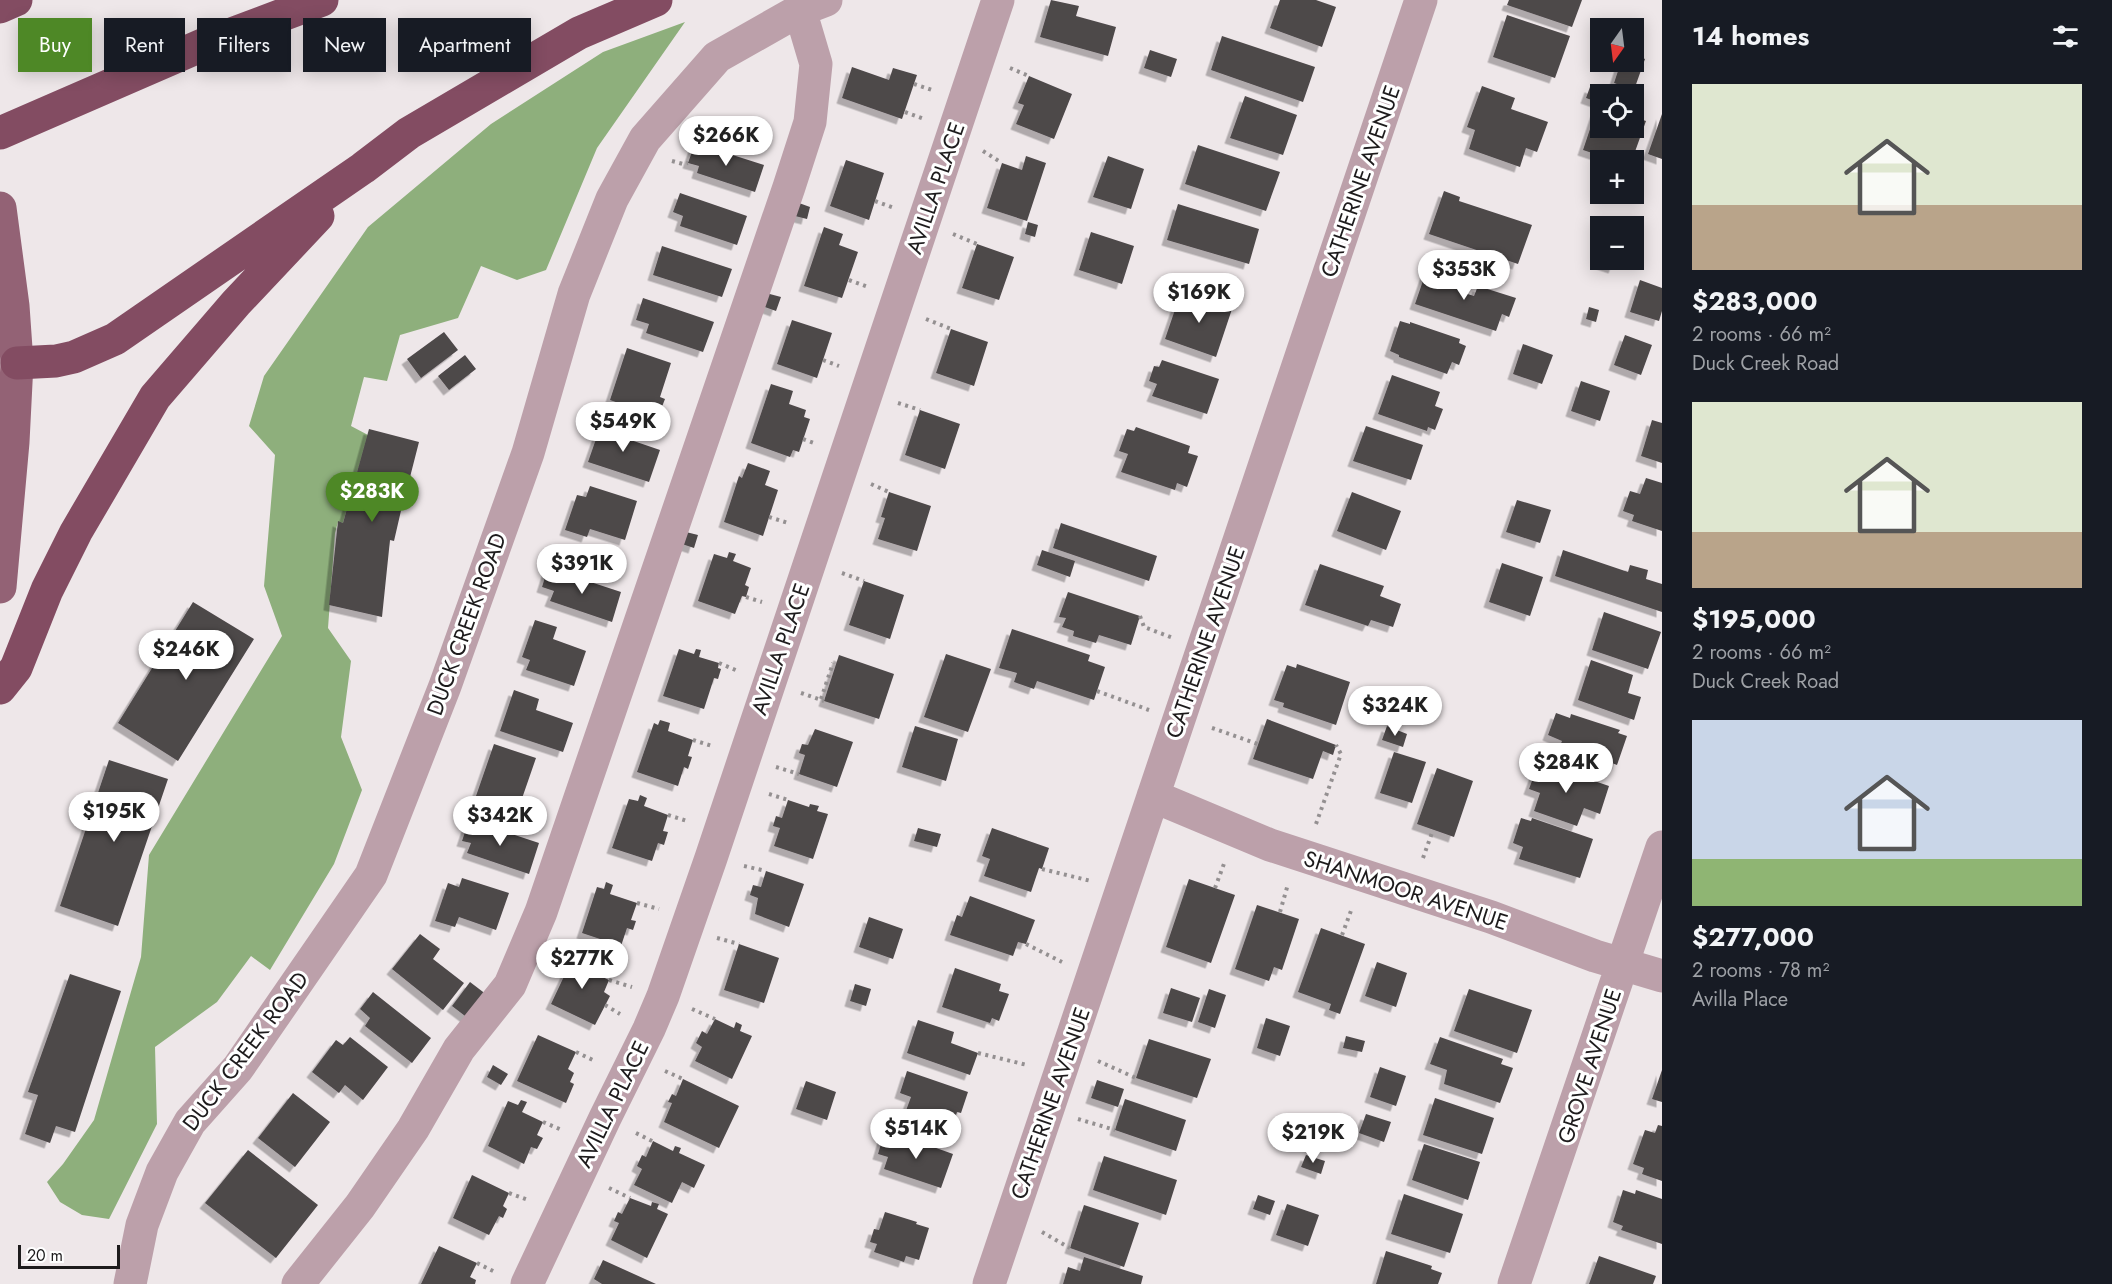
<!DOCTYPE html>
<html lang="en">
<head>
<meta charset="utf-8">
<style>
	:root { --surface:#171b24; --page:#242831; --text:#f1f3f6; --muted:#9ea1a6; --accent:#4e8826 }
	body { margin:0; font-family:Jost,sans-serif; background:var(--page); color:var(--text); height:100vh; display:flex; flex-direction:column; font-size:22px; white-space:nowrap }
	* { box-sizing:border-box; margin:0 }
	p { font-size:20px; color:var(--muted) }
	.icon { flex:none; width:33px; height:33px; fill:none; stroke:currentColor; stroke-width:2; stroke-linecap:round; stroke-linejoin:round }
	.map { position:relative; flex:1; overflow:hidden }
	.sheet { display:flex; flex-direction:column; background:var(--surface); width:450px }
	.sheet>* { flex:none }
	.guide { position:absolute; left:18px; top:18px; width:570px; height:54px; display:flex; gap:12px }
	.needle { width:39px; rotate:194deg }
	.controls { position:absolute; left:1590px; top:18px; display:grid; gap:12px }
	.controls a { display:grid; place-items:center; width:54px; height:54px; border-radius:0px; background:var(--surface); box-shadow:0 3px 15px #0003; font-size:30px }
	.scale { position:absolute; left:18px; bottom:15px; width:102px; box-sizing:border-box; padding-left:6px; border:3px solid #1d1b1c; border-top:0; font-size:16px; line-height:21px; white-space:nowrap; color:#1d1b1c; -webkit-text-stroke:4px #fff; paint-order:stroke }
	.price { position:absolute; translate:-50% -51px; padding:0 14px; border-radius:21px; background:#fff; color:#222; font-size:20px; line-height:39px; filter:drop-shadow(0 2px 3px #0008) }
	.price::after { content:''; position:absolute; left:50%; top:36px; width:18px; height:14px; margin-left:-9px; background:inherit; clip-path:polygon(0 0,100% 0,50% 100%) }
	.price.active { background:var(--accent); color:#fff }
	ul { padding:0; list-style:none }
	li { display:grid; align-content:center; gap:12px; height:318px; padding:0 30px }
	li span { display:grid; place-items:center; height:186px; border-radius:0px; color:#555 }
	li>.icon { margin-inline-start:auto }
	span .icon { width:108px; height:108px; fill:#fffc; stroke-width:1 }
	li b { font-size:26px }
	h2 { display:flex; justify-content:space-between; align-items:center; height:72px; padding:0 30px; font-size:26px }
	.pill { padding:0 21px; border-radius:0px; background:var(--surface); box-shadow:0 3px 15px #0003; font-size:21px; line-height:54px }
	.pill.active { background:var(--accent); color:#fff }
	main { display:flex; flex:1; min-height:0 }
	.map>svg:first-child { display:block }
	.forest { fill:#8eaf7c }
	.building { fill:#4e484a; filter:url(#shadow) }
	.lines { fill:none; stroke-linecap:round; stroke-linejoin:round }
	.path { stroke:#949091; stroke-width:4; stroke-dasharray:3 4.5; stroke-linecap:butt }
	.minor { stroke:#bca0aa; stroke-width:33 }
	.major { stroke:#936275; stroke-width:33 }
	.highway { stroke:#834c62; stroke-width:33 }
	.labels { text-anchor:middle; dominant-baseline:central; stroke-width:6; stroke-linejoin:round; paint-order:stroke }
	.street-label { font-size:22px; fill:#1d1b1c; stroke:#fff }
</style>
</head>
<body>
<main>
<div class="map">
<svg width="1662" height="1284" viewBox="0 0 1662 1284">
	<defs>
		<filter id="shadow"><feDropShadow dx="-5.5" dy="5.5" stdDeviation="0" flood-color="#0004"/></filter>
	</defs>
	<rect width="100%" height="100%" fill="#eee7e9"/>
	<path class="forest" d="M685,22L597,148L546,270L517,280L481,266L458,318L400,335L387,381L364,377L351,426L368,435L343,523L338,522L335,533L328,628L351,661L341,737L362,790L334,864L270,970L251,956L217,1002L155,1047L157,1124L109,1219L82,1215L60,1202L47,1182L63,1164L94,1120L141,957L149,855L282,636L264,586L275,455L249,426L264,376L368,227L491,124L603,52Z"/>
	<path class="building" d="M1051,0L1079,6L1076,16L1116,27L1108,56L1040,37Z
		M1280,0H1316L1336,7L1322,47L1270,28Z
		M1509,0H1582L1572,27L1507,5Z
		M1507,15L1570,36L1555,78L1493,57Z
		M1222,36L1315,67L1303,102L1211,70Z
		M1150,50L1177,59L1171,77L1144,68Z
		M1634,54L1645,59L1634,90L1614,83L1621,62H1634Z
		M852,67L889,80L893,68L917,75L902,119L842,98Z
		M1029,76L1072,94L1054,139L1016,124L1024,105L1018,103Z
		M1482,86L1515,98L1511,109L1548,122L1537,152L1526,148L1520,167L1469,149L1475,130L1467,127Z
		M1590,87L1605,92L1604,94H1600V103L1586,98Z
		M1245,96L1297,115L1283,155L1230,138Z
		M1598,105L1600,106V128H1634V117L1646,121L1632,160H1613L1583,150Z
		M1662,114V159L1648,154Z
		M695,143L764,165L755,192L697,173L699,166L688,163Z
		M1198,145L1280,172L1266,211L1185,184Z
		M1026,156L1046,163L1027,221L987,208L1002,163L1022,170Z
		M1108,156L1144,169L1131,209L1093,197Z
		M846,160L884,173L869,220L830,206Z
		M1444,191L1460,197L1459,201L1532,225L1518,264L1429,234Z
		M680,193L747,216L737,245L680,226L683,216L673,212Z
		M799,203L810,207L807,219L795,216Z
		M1178,204L1259,229L1249,264L1167,240Z
		M1028,222L1038,225L1035,237L1025,234Z
		M824,227L843,234L839,245L858,252L842,298L804,286Z
		M1091,232L1134,246L1122,284L1079,270Z
		M977,244L1014,257L999,300L962,288Z
		M662,246L732,269L722,297L653,275Z
		M1604,260H1617L1614,268L1602,264Z
		M1427,269L1462,282L1458,291L1474,296L1478,286L1516,298L1509,317L1502,314L1496,331L1415,304Z
		M1640,280L1662,288V311L1659,321L1630,312Z
		M1181,292L1232,309L1216,357L1165,339Z
		M766,293L781,297L776,311L762,306Z
		M643,298L714,322L703,352L646,333L649,324L636,320Z
		M1589,307L1599,310L1596,322L1586,319Z
		M792,320L832,333L817,378L777,364Z
		M1400,321L1410,324V322L1460,339L1459,343L1466,346L1459,365L1452,362L1447,374L1399,357V355L1390,351Z
		M951,329L988,342L974,386L936,373Z
		M444,332L458,350L421,378L407,359Z
		M1625,335L1652,345L1641,375L1614,365Z
		M1523,344L1553,355L1542,384L1513,374Z
		M627,348L671,363L660,397L665,399L658,417L610,400Z
		M465,355L476,369L449,390L438,376Z
		M1162,360L1219,379L1207,414L1152,396L1157,384L1149,381L1154,366L1159,367Z
		M1392,375L1440,392L1435,406L1443,409L1435,430L1428,427L1427,431L1378,414Z
		M1581,381L1610,391L1600,421L1571,411Z
		M771,384L793,391L789,404L806,410L804,417L810,419L799,452L793,450L790,457L751,443Z
		M920,410L960,424L945,469L905,455Z
		M603,419L626,426L622,437L660,450L649,482L588,462Z
		M1652,420L1662,423V463L1641,456Z
		M1366,426L1423,445L1411,480L1353,461Z
		M1136,427L1190,446L1188,453L1198,456L1187,487L1177,483L1175,490L1121,472L1128,454L1119,451L1127,429L1134,431Z
		M369,429L419,442L409,481H413L408,502H403L394,541L390,540L382,617L329,605L338,521L343,523Z
		M748,463L770,471L765,485L778,490L763,536L724,522L739,476L742,478Z
		M1646,478L1662,483V531L1632,521L1634,515L1623,511L1630,491L1640,494Z
		M590,486L637,501L625,540L590,529L587,537L565,530L577,495L586,497Z
		M889,492L931,506L917,551L878,539L885,518L881,517Z
		M1352,492L1401,511L1386,550L1337,531Z
		M1517,500L1551,510L1540,543L1506,532Z
		M1061,523L1157,556L1149,581L1053,548Z
		M686,532L698,535L694,548L682,544Z
		M1042,550L1075,561L1070,577L1037,565Z
		M1563,550L1628,572L1630,565L1648,570L1646,579L1662,584V612L1555,576Z
		M729,552L736,554L733,561L751,568L745,585L749,587L746,597L742,596L735,614L698,601L714,554L727,558Z
		M1502,563L1543,577L1530,616L1489,602Z
		M1320,564L1384,586L1380,596L1401,604L1393,627L1371,620L1368,626L1305,605Z
		M548,568L621,592L612,622L550,601L554,591L542,587Z
		M864,581L904,595L890,639L849,625Z
		M1068,592L1140,616L1131,645L1099,635L1096,643L1073,636L1074,631L1062,627L1066,618L1059,617Z
		M193,602L254,639L178,761L118,723Z
		M1604,612L1661,632L1648,669L1592,650Z
		M535,620L557,627L553,639L586,651L574,686L526,670L530,660L522,657Z
		M1012,629L1090,655L1088,661L1105,667L1094,700L1037,681L1034,689L1014,682L1017,673L999,668Z
		M679,649L694,654L696,649L701,650L699,657L719,663L718,668L721,669L718,679L714,678L704,709L663,696Z
		M946,654L991,669L968,732L924,717Z
		M839,655L894,674L879,719L824,701Z
		M1591,660L1633,675L1628,693L1641,697L1634,720L1578,700Z
		M1297,664L1350,682L1336,725L1283,707L1284,703L1274,700L1287,665L1296,668Z
		M514,690L539,699L536,710L573,723L563,752L500,731Z
		M1556,713L1570,718L1571,714L1620,730L1618,733L1627,736L1617,765L1607,761L1606,764L1559,748L1562,741L1548,735Z
		M1267,719L1336,745L1333,755L1323,751L1313,779L1253,759Z
		M660,720L670,723L668,731L693,740L688,756L692,757L688,769L684,767L678,786L637,772L654,723L658,725Z
		M915,726L958,739L946,781L902,767Z
		M1387,726L1407,734L1403,747L1382,740Z
		M815,729L853,742L837,787L799,774L805,755L799,753L802,744L808,745Z
		M494,744L536,758L518,810L476,796Z
		M1394,752L1426,762L1412,803L1380,793Z
		M109,760L168,779L118,926L60,906Z
		M1539,762L1609,786L1600,814L1584,808L1577,826L1534,811L1540,793L1529,789Z
		M1437,768L1473,781L1454,837L1417,824Z
		M640,795L647,798L644,806L668,815L663,831L668,832L664,845L658,843L652,861L612,848L629,799L638,801Z
		M788,800L809,807L810,804L819,806L817,811L828,814L813,859L774,846L780,828L773,826L776,816L782,818Z
		M1521,818L1531,821L1532,818L1593,839L1580,878L1519,859L1523,847L1513,843Z
		M469,820L539,843L529,874L467,853L471,843L462,841Z
		M918,828L941,834L937,847L914,841Z
		M992,828L1049,848L1042,869L1039,868L1031,892L984,876L990,859L982,856Z
		M766,871L804,884L789,927L755,914L758,898L750,895L753,885L761,887Z
		M462,878L509,893L496,930L459,917L455,927L435,921L448,883L459,887Z
		M1189,879L1235,895L1211,963L1166,947Z
		M606,882L613,885L610,894L637,903L631,920L636,921L633,930L627,928L621,946L582,933L597,887L604,889Z
		M970,896L1035,920L1026,944L1018,942L1013,956L950,935L957,915L962,917Z
		M1257,905L1299,919L1282,970L1274,967L1269,981L1235,969Z
		M869,917L903,929L893,959L859,947Z
		M1321,928L1365,944L1340,1014L1329,1010L1331,1004L1298,992Z
		M420,934L440,949L433,959L464,983L443,1010L392,969Z
		M739,944L779,958L764,1003L724,990Z
		M575,952L600,965L594,973L609,980L604,992L610,996L595,1025L551,1004L567,970L565,969Z
		M1377,962L1407,973L1396,1007L1365,996Z
		M955,968L1001,984L999,991L1009,994L999,1021L992,1018L990,1023L942,1007Z
		M70,974L121,991L75,1132L56,1126L50,1143L25,1134L38,1095L28,1092Z
		M470,982L487,995L469,1019L452,1006Z
		M855,984L871,989L866,1006L850,1001Z
		M1171,988L1200,998L1192,1022L1163,1013Z
		M1209,989L1226,995L1215,1028L1198,1022Z
		M1469,989L1532,1010L1517,1053L1454,1031Z
		M373,992L431,1038L412,1063L365,1026L370,1018L360,1009Z
		M1266,1018L1290,1026L1280,1056L1257,1048Z
		M715,1019L734,1028L736,1022L742,1025L740,1031L752,1036L732,1079L695,1061L702,1047L696,1043L702,1031L707,1034Z
		M918,1020L954,1032L951,1043L978,1053L970,1075L907,1053Z
		M538,1035L576,1052L568,1069L574,1073L570,1082L574,1084L566,1103L517,1081Z
		M1346,1036L1365,1041L1362,1052L1343,1048Z
		M350,1037L388,1067L363,1100L345,1085L339,1093L312,1072L336,1040L343,1045Z
		M1440,1037L1503,1059L1501,1064L1513,1068L1500,1103L1444,1084L1447,1070L1430,1064Z
		M1149,1039L1211,1059L1197,1098L1136,1078Z
		M493,1065L508,1074L501,1085L487,1077Z
		M1380,1067L1406,1076L1396,1106L1370,1097Z
		M1662,1070V1102L1652,1099Z
		M907,1071L968,1092L961,1113L957,1112L950,1132L904,1116L911,1097L900,1093Z
		M683,1079L739,1106L719,1148L664,1122L672,1103L668,1102L672,1094L676,1096Z
		M1097,1080L1124,1089L1118,1107L1091,1098Z
		M806,1081L836,1092L827,1120L796,1109Z
		M293,1093L330,1122L295,1167L258,1138Z
		M1435,1098L1494,1118L1482,1154L1423,1135Z
		M1125,1099L1186,1120L1176,1151L1115,1130Z
		M521,1100L527,1102L522,1112L543,1122L537,1135L543,1138L537,1149L531,1147L524,1164L488,1146L508,1101L518,1105Z
		M1366,1114L1391,1122L1384,1142L1359,1133Z
		M1658,1125L1662,1126V1181L1642,1174L1644,1168L1633,1164L1645,1130L1655,1133Z
		M897,1134L953,1154L941,1188L884,1169L888,1157L878,1154L883,1137L895,1141Z
		M653,1141L673,1151L675,1146L681,1148L679,1153L705,1165L694,1188L682,1182L672,1203L634,1185L642,1169L637,1166L642,1155L646,1157Z
		M1424,1144L1480,1162L1468,1200L1412,1180Z
		M248,1150L318,1205L276,1258L205,1203Z
		M1306,1155L1325,1161L1321,1174L1301,1167Z
		M1104,1156L1177,1180L1166,1215L1093,1190Z
		M472,1175L509,1193L503,1206L507,1209L503,1218L499,1216L489,1235L453,1218Z
		M1623,1190L1635,1194L1636,1190L1662,1199V1244L1621,1230L1623,1226L1613,1222Z
		M1404,1194L1463,1214L1450,1253L1391,1234Z
		M1258,1195L1275,1201L1270,1215L1253,1209Z
		M630,1198L651,1206L652,1202L659,1204L657,1209L668,1214L647,1258L611,1240L619,1223L614,1221L618,1212L622,1214Z
		M1287,1204L1319,1215L1308,1246L1276,1235Z
		M1084,1205L1139,1223L1124,1267L1070,1248Z
		M885,1212L917,1222L916,1224L929,1228L919,1260L906,1256L904,1262L874,1252L877,1244L870,1242L874,1229L879,1230Z
		M439,1246L477,1263L470,1277L476,1280L475,1284H421Z
		M1386,1251L1432,1266L1431,1269L1442,1273L1438,1284H1376Z
		M1599,1256L1656,1276L1653,1284H1589Z
		M1084,1257L1143,1276L1141,1284H1063L1068,1267L1080,1271Z
		M603,1260L656,1284H602L594,1279Z"/>
	<g class="lines">
		<path class="path" d="M1010,68L1029,76
			M914,84L932,90
			M905,112L924,119
			M983,151L1002,163
			M672,161L683,164L688,163
			M875,201L894,208
			M953,234L977,244
			M849,280L868,287
			M926,319L951,329
			M823,360L839,366
			M898,403L920,410
			M803,439L814,443
			M871,484L889,492
			M769,517L788,523
			M842,573L864,581
			M746,597L762,602
			M1140,616L1144,627L1173,638
			M719,663L738,671
			M1097,691L1149,710
			M801,693L824,701
			M821,699L833,663
			M1212,728L1258,744
			M693,740L712,746
			M776,767L799,774
			M769,794L788,800
			M668,815L687,821
			M1316,824L1341,754L1336,745
			M1423,858L1433,830
			M744,866L766,871
			M1042,869L1091,881
			M1215,888L1225,861
			M637,903L659,909
			M1280,912L1288,884
			M1342,935L1352,908
			M717,938L739,944
			M1026,944L1062,962
			M609,980L632,987
			M605,1005L620,1014
			M692,1009L715,1019
			M576,1052L595,1061
			M978,1053L1027,1065
			M1098,1061L1136,1078
			M665,1071L683,1079
			M1078,1119L1115,1130
			M543,1122L562,1130
			M636,1133L654,1142
			M609,1188L630,1198
			M509,1193L528,1200
			M1042,1232L1070,1248
			M477,1263L495,1272"/>
		<path class="minor" d="M1153,796L1270,845L1491,917L1595,956L1662,976
			M130,1284L142,1225L162,1172L190,1122L238,1068L371,875L445,686L528,453L574,294L612,199L645,139L717,57L800,10L826,0
			M298,1284L360,1206L413,1129L459,1049L510,985L541,912L789,187L810,122L816,64L800,10
			M527,1284L605,1118L649,1029L663,996L711,858L998,0
			M989,1284L1421,0
			M1514,1284L1662,847"/>
		<path class="major" d="M0,208L13,306L17,363L13,442L0,587"/>
		<path class="highway" d="M0,7L16,0
			M0,133L205,44L322,0
			M17,363L56,361L74,357L115,339L363,168L409,133L579,33L656,0
			M0,688L16,668L47,590L76,532L155,397L236,303L318,216"/>
	</g>
	<g class="labels">
		<g class="street-label">
			<text transform="translate(1360 181) rotate(-71)">CATHERINE AVENUE</text>
			<text transform="translate(935 188) rotate(-71)">AVILLA PLACE</text>
			<text transform="translate(466 624) rotate(-70)">DUCK CREEK ROAD</text>
			<text transform="translate(1205 642) rotate(-71)">CATHERINE AVENUE</text>
			<text transform="translate(780 649) rotate(-71)">AVILLA PLACE</text>
			<text transform="translate(1406 890) rotate(18)">SHANMOOR AVENUE</text>
			<text transform="translate(245 1051) rotate(-53)">DUCK CREEK ROAD</text>
			<text transform="translate(1589 1066) rotate(-72)">GROVE AVENUE</text>
			<text transform="translate(1050 1103) rotate(-71)">CATHERINE AVENUE</text>
			<text transform="translate(612 1104) rotate(-64)">AVILLA PLACE</text>
		</g>
	</g>
</svg>
<div class="controls">
<a><svg class="needle" viewBox="-14 -14 28 28"><path d="M0-13l5 13h-10z" fill="#e53935"/><path d="M0 13l5-13h-10z" fill="#9ea1a6"/></svg></a>
<a><svg class="icon" aria-label="locate" viewBox="0 0 24 24"><circle cx="12" cy="12" r="6"/><path d="M12 2v4M12 18v4M2 12h4M18 12h4"/></svg></a>
<a>+</a>
<a>−</a>
</div>
<div class="scale">20 m</div>
<b class="price" style="left:726px;top:167px">$266K</b>
<b class="price" style="left:1464px;top:301px">$353K</b>
<b class="price" style="left:1199px;top:324px">$169K</b>
<b class="price" style="left:623px;top:453px">$549K</b>
<b class="price active" style="left:372px;top:523px">$283K</b>
<b class="price" style="left:582px;top:595px">$391K</b>
<b class="price" style="left:186px;top:681px">$246K</b>
<b class="price" style="left:1395px;top:737px">$324K</b>
<b class="price" style="left:1566px;top:794px">$284K</b>
<b class="price" style="left:114px;top:843px">$195K</b>
<b class="price" style="left:500px;top:847px">$342K</b>
<b class="price" style="left:582px;top:990px">$277K</b>
<b class="price" style="left:916px;top:1160px">$514K</b>
<b class="price" style="left:1313px;top:1164px">$219K</b>
<div class="guide">
<a class="pill active">Buy</a>
<a class="pill">Rent</a>
<a class="pill">Filters</a>
<a class="pill">New</a>
<a class="pill">Apartment</a>
</div>
</div>
<section class="sheet">
<h2>14 homes<svg class="icon" aria-label="filters" viewBox="0 0 24 24"><path d="M4 7h16M4 17h16"/><circle cx="9" cy="7" r="2"/><circle cx="15" cy="17" r="2"/></svg></h2>
<ul>
<li><span style="background:linear-gradient(#dfe7d0 65%,#b9a48a 0)"><svg class="icon" aria-label="home" viewBox="0 0 24 24"><path d="M3 11l9-7 9 7M6 9v11h12V9"/></svg></span><div><b>$283,000</b><p>2 rooms · 66 m²</p><p>Duck Creek Road</p></div></li>
<li><span style="background:linear-gradient(#dfe7d0 70%,#b9a48a 0)"><svg class="icon" aria-label="home" viewBox="0 0 24 24"><path d="M3 11l9-7 9 7M6 9v11h12V9"/></svg></span><div><b>$195,000</b><p>2 rooms · 66 m²</p><p>Duck Creek Road</p></div></li>
<li><span style="background:linear-gradient(#c9d6e8 75%,#8fb573 0)"><svg class="icon" aria-label="home" viewBox="0 0 24 24"><path d="M3 11l9-7 9 7M6 9v11h12V9"/></svg></span><div><b>$277,000</b><p>2 rooms · 78 m²</p><p>Avilla Place</p></div></li>
</ul>
</section>
</main>
</body>
</html>
